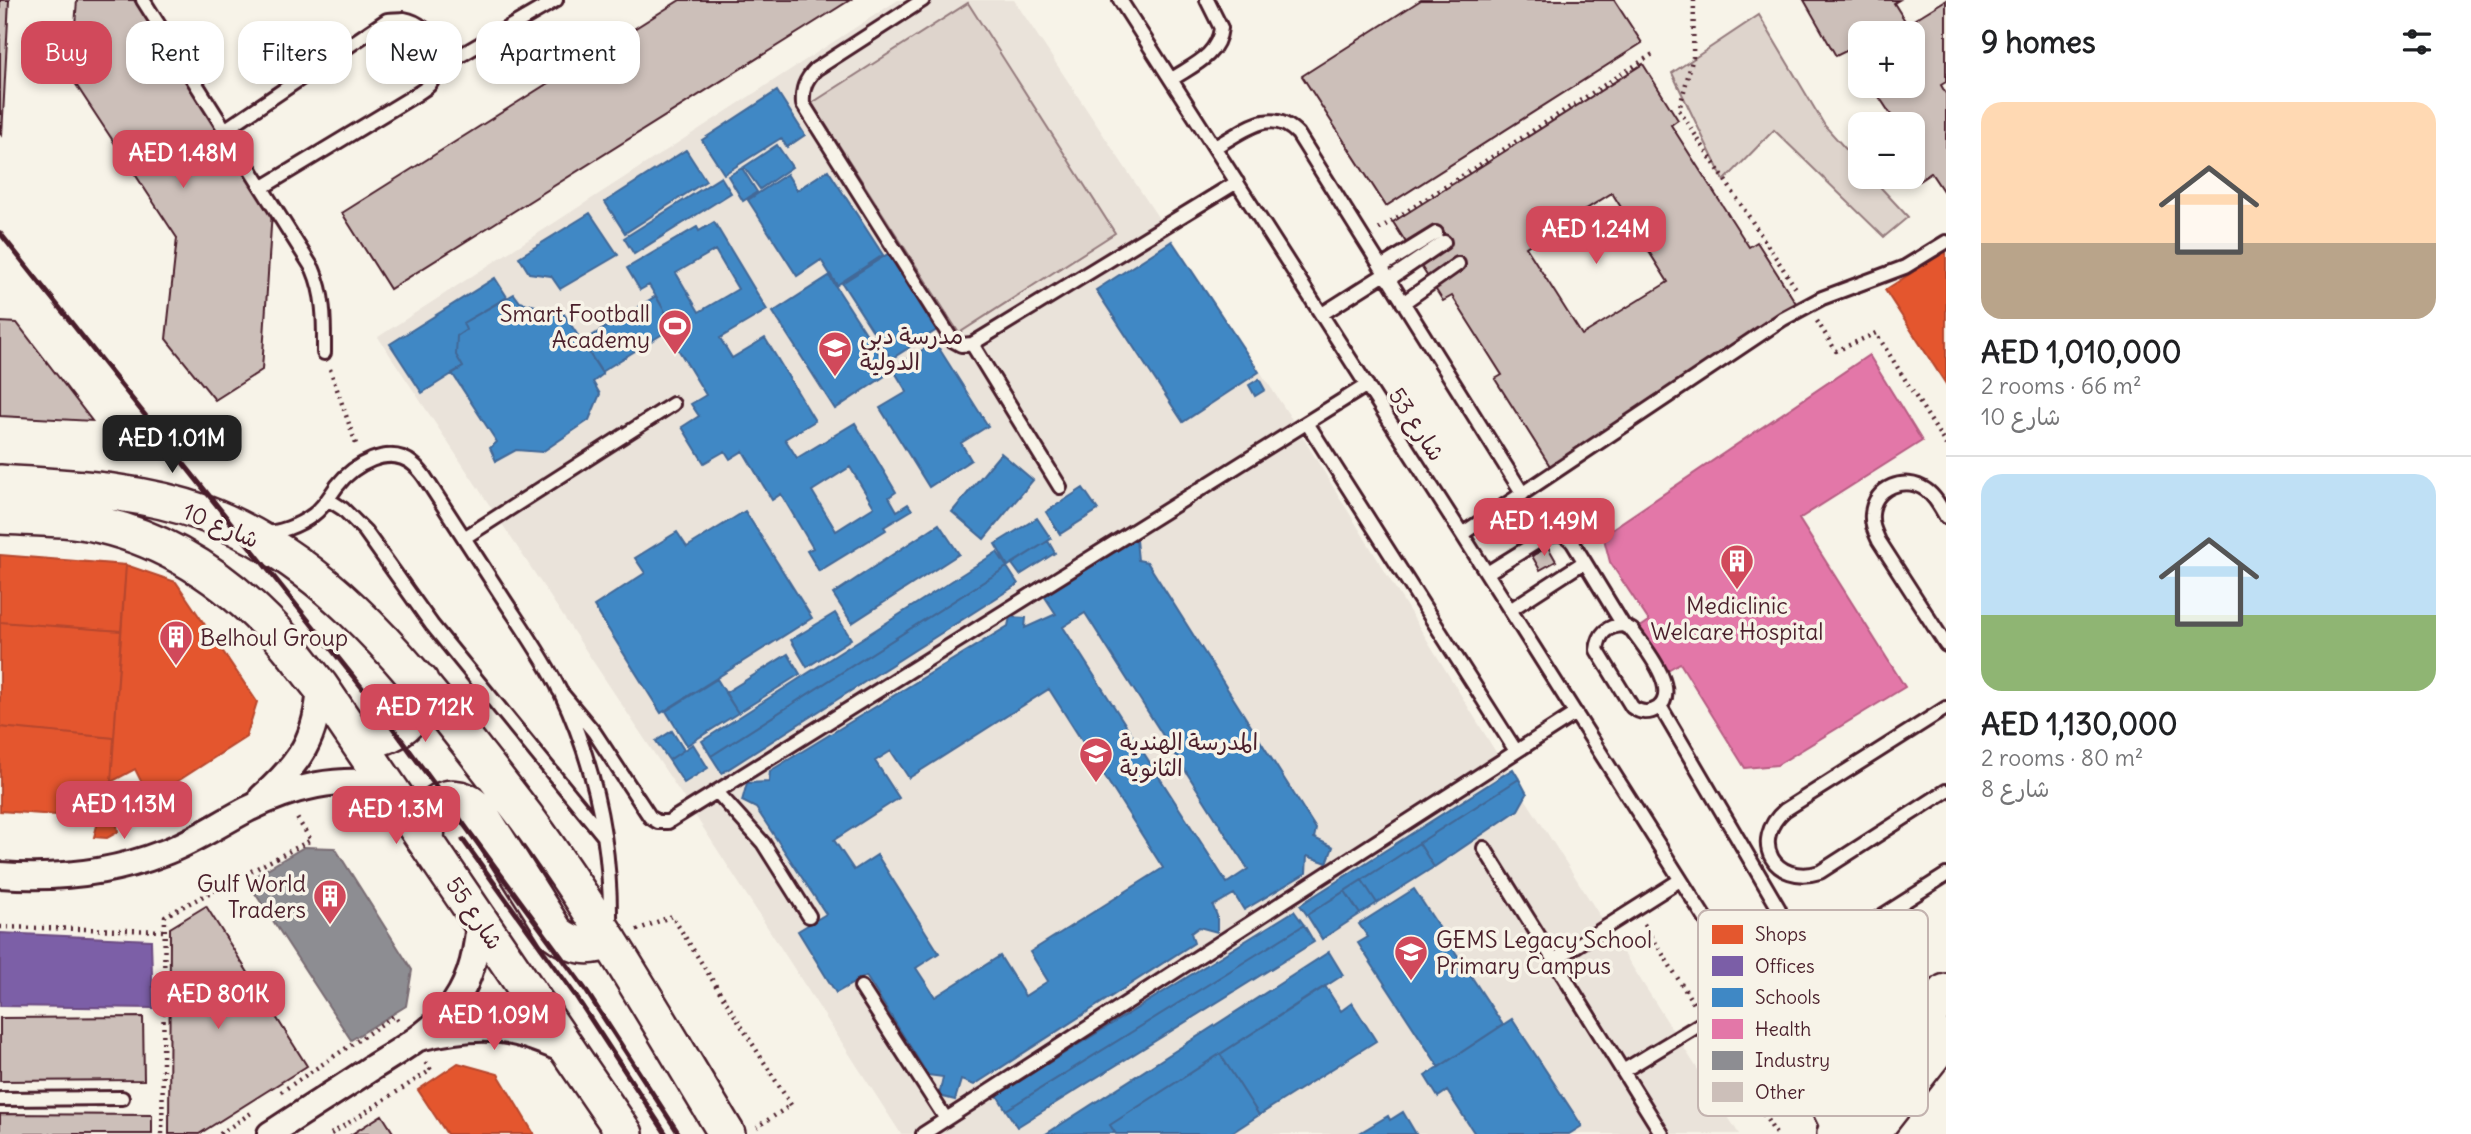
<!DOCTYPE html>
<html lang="en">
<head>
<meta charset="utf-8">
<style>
	:root { --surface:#fff; --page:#f6f6f6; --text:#202124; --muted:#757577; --line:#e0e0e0; --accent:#d1495b }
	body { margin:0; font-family:Delius,"Playpen Sans Arabic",sans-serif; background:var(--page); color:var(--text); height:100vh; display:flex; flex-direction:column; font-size:26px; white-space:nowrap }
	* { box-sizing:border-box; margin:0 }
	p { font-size:23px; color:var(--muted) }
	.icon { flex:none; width:38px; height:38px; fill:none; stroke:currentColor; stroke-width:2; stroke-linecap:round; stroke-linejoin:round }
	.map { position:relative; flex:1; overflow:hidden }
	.side { display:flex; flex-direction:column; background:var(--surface); width:525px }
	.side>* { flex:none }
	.hud { position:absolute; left:21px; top:21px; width:665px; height:63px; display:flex; gap:14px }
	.buttons { position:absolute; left:1848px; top:21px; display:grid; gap:14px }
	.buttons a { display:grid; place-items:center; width:77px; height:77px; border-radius:14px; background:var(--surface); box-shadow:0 4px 10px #0003; font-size:35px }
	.price { position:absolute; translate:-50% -60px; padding:0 16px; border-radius:14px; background:var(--accent); color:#fff; font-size:23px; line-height:46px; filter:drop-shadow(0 2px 4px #0008) }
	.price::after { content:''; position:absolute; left:50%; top:42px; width:21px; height:16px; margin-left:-10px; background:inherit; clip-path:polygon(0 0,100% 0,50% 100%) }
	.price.current { background:#222; color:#fff }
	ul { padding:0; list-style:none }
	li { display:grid; align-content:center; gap:14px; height:371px; padding:0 35px }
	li+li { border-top:2px solid var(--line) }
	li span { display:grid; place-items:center; height:217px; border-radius:21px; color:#555 }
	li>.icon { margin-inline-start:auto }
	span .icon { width:126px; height:126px; fill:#fffc; stroke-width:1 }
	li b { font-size:30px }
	h2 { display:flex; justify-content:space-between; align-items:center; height:84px; padding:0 35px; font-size:30px }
	.chip { padding:0 24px; border-radius:21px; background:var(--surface); box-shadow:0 4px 10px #0003; font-size:24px; line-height:63px }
	.chip.current { background:var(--accent); color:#fff }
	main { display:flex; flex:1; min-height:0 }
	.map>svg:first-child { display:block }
	.built { fill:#eae3da }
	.green { fill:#ded4cc; stroke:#947a7c; stroke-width:2 }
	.shops { fill:#e4572e; stroke:#b6462d; stroke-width:2 }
	.offices { fill:#7b5ea7; stroke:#6c4b82; stroke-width:2 }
	.schools { fill:#3f88c5; stroke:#426897; stroke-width:2; fill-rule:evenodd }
	.health { fill:#e377a8; stroke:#b55d82; stroke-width:2 }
	.industry { fill:#8d8d92; stroke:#796c73; stroke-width:2 }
	.building { fill:#ccbfb9; stroke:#4a1f2b; stroke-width:2; fill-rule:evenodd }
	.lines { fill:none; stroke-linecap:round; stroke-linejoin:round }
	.lane-casing { stroke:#4a1f2b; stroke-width:18 }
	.street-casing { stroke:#4a1f2b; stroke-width:30 }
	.secondary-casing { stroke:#4a1f2b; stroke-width:40 }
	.path { stroke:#4a1f2b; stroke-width:4.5; stroke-dasharray:2 5; stroke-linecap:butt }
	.lane { stroke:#f7f3e8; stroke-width:12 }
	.street { stroke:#f7f3e8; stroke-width:24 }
	.secondary { stroke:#f7f3e8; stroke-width:35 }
	.rail { stroke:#4a1f2b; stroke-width:5 }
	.labels { text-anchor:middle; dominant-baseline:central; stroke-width:7; stroke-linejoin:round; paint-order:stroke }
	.poi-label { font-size:23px; fill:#4a1f2b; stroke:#f7f3e8; text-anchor:start }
	.street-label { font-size:23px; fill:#4a1f2b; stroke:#f7f3e8 }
	.key { fill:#f7f3e8; stroke:#c3b3af; stroke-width:2 }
	.key-label { font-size:19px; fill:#4a1f2b }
</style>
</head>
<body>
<main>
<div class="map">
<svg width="1946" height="1134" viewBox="0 0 1946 1134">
	<rect width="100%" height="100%" fill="#f7f3e8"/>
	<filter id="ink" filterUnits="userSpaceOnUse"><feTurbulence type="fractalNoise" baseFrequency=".0143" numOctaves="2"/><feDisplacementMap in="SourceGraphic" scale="14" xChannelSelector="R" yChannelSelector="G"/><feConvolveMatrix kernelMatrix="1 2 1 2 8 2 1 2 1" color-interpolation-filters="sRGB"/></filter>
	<g filter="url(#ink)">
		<path class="built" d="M898,0H1014L1291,418L1505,767L1739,1134H901L691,809L378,337Z"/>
		<path class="green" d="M968,3L1115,233L959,333L812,103Z
			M1759,15L1825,126L1860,165V177H1871L1908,217L1884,237L1774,130L1724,181L1672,73Z"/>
		<path class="shops" d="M1946,251V384L1885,290Z
			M0,555L126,565L121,631L0,622Z
			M126,565L176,582L257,702L246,737L150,799L135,769L111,782Z
			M0,622L121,631L114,738L0,727Z
			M0,727L114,738L111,782L118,832L107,838L94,837L99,818L0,811Z
			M458,1063L498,1074L534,1134H447L418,1090Z"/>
		<path class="offices" d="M0,933L151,940L153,1008L0,1006Z"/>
		<path class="schools" d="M777,91L805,135L787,147L781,138L724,174L702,140Z
			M777,145L792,167L760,189L744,167Z
			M686,150L706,181L625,233L605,202Z
			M742,168L757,192L743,201L728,176Z
			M828,170L883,255L837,285L821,260L797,276L748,200L787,174L797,190Z
			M721,177L731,193L634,254L624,238Z
			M590,213L618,255L560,289L551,276L529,273L519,257Z
			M714,222L767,310L720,338L732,358L765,338L815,421L785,439L797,458L855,423L896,492L889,497L897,511L908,504L912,510L884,527L886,530L819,571L807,551L813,548L781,494L772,500L743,451L730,459L725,451L704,463L682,427L699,416L691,404L706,395L675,344L682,340L649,285L640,290L627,268L697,227L699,231ZM715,250L738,289L699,312L676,273ZM850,467L874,507L836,531L812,491Z
			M1172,241L1259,372L1183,422L1096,290Z
			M891,252L940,328L891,359L842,283Z
			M829,276L891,372L835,409L773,312Z
			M495,278L507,297L463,323L466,330L457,336L456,355L463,367L422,393L390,344Z
			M514,294L520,302L547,309L550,313L560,308L603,374L593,382L600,394L589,420L542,452L516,450L496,461L490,448L497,442L452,373L463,367L456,355L457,336L466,330L463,323Z
			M656,296L674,327L601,372L582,342Z
			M935,342L988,426L961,443L971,460L929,487L880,408L907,392L893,369Z
			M1259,379L1265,390L1255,396L1249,385Z
			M1001,453L1033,480L984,539L952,512Z
			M1083,488L1098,510L1060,534L1046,512Z
			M745,511L812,618L661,713L594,606L645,573L635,558L677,532L687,547Z
			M1037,518L1051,539L1008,566L995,544Z
			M939,524L959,554L852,623L833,594Z
			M1122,539L1136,540L1138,560L1147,562L1316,829L1314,838L1333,847L1327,863L1307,856L1306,873L1244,910L1234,894L1213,906L1217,916V932L1199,927L1191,933L1194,943L974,1085L961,1080L955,1100L939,1096L943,1077L928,1075L866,976L836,993L798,931L826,914L756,808L742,801L747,783L769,782L770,771L1008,626L1010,617L1026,618L1025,628L1056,614L1043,594L1113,552ZM1085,613L1248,869L1227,883L1063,627ZM1049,689L1163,868L1030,952L1048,981L1025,996L1000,956L935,997L916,968L939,953L877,855L854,870L834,840L899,798L875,761L891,751L909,778Z
			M1048,541L1055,553L1020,575L1012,564Z
			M997,552L1007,567L711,756L702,741Z
			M1007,567L1018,584L722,773L711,756Z
			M835,613L851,639L807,667L791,640Z
			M788,654L800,674L738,713L725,693Z
			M717,679L738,713L687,745L666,711Z
			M672,731L684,750L669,760L656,741Z
			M693,744L708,768L684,783L669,760Z
			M1513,769L1519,779L1307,915L1300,905Z
			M1519,779L1527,794L1518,810L1434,867L1419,843Z
			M1419,843L1434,867L1377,903L1362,880Z
			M1362,880L1377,903L1360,914L1345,891Z
			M1414,889L1503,1025L1439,1067L1358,943L1368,937L1359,924Z
			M1345,891L1360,914L1322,939L1307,915Z
			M1294,911L1304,925L1006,1110L997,1095Z
			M1304,925L1314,942L1017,1127L1006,1110Z
			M1329,952L1343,975L1110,1125L1115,1133L1046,1134Z
			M1325,986L1341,1011L1352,1003L1376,1041L1259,1115L1220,1054Z
			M1512,1019L1582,1126L1569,1134H1475L1447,1091L1438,1097L1425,1076Z
			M1220,1054L1259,1115L1230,1134H1116L1110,1125Z
			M1403,1112L1416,1134H1358L1388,1116L1390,1120Z"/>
		<path class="health" d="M1869,355L1922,441L1799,519L1905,687L1777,765L1745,768L1680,663L1666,671L1639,628L1649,621L1610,562L1603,535Z"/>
		<path class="industry" d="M304,847L335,848L412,970L406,1006L351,1040L247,881Z"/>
		<path class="building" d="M0,0H9L2,136L0,133Z
			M77,0H134L272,210L262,370L215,400L166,339L177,238L71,77Z
			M680,0H850L390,289L342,213Z
			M1421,0H1614L1642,43L1386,206L1302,76Z
			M1804,0H1899L1894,3L1907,24L1946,0V82L1941,85L1946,94V191H1943L1931,173L1919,181L1913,170V124H1897L1872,86H1913V33H1860V69L1848,50L1836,56Z
			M1643,64L1678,120L1671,125L1749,247L1757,242L1799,308L1550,466L1495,379L1502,375L1452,296L1443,301L1393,222ZM1612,193L1668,282L1582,335L1526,247Z
			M0,322L17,323L92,421L0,416Z
			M1548,547L1556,561L1540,570L1532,556Z
			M206,906L307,1066L199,1134H169L170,928Z
			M143,1017L144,1080L0,1081V1018Z
			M0,1114L152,1115V1134H0Z
			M382,1115L394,1134H352Z"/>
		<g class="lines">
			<g class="lane-casing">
				<path id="lane" d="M143,0L313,269C325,297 324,323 324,353
					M923,0L816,69C805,80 802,89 803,104L952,340L961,345L972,344L1237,182
					M1120,0L1462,534L1765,1013L1802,1076L1830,1134
					M437,69L556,0
					M1172,79C1193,65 1218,56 1221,28L1207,0
					M226,129L387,20C392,20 399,19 404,19C433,24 448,60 430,84C427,88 421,91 417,94L263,187
					M1215,147C1243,132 1271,105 1298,134L1523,494
					M1381,267L1436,233
					M1388,280L1444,242
					M1403,303L1458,264
					M1322,314L1385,274
					M972,344L1060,487
					M1307,423L1516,751
					M329,500L343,509L365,531L432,625L603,835
					M1946,517C1941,508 1935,496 1926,490C1905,475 1874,487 1872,514C1871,524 1875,532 1879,541L1946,645
					M262,533C279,533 298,526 313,515C324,507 329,497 337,486C353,465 389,444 413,464C417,467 421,472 424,476C451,518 478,559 505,601C524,630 545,660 560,691C595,765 611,842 610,923
					M1462,534L1783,319L1822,298L1905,267L1946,242
					M464,538L673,404
					M1487,573L1545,537C1557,531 1565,533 1573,543L1623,625
					M1510,610L1584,562
					M1623,625L1632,630C1644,647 1681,690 1658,708C1649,714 1640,713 1632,707L1597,650C1599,634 1606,626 1623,625Z
					M559,690L594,732L650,817L658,822H668L1367,385
					M1660,706L1779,909C1781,938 1757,952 1737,970
					M1946,708L1785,810C1749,841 1774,886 1820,872L1946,791
					M718,793L763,843L809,916
					M1484,848L1662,1134
					M1773,937L1813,946L1836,945L1946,875
					M1554,960L1680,880
					M861,987L946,1119
					M1788,1040L1826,1079L1859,1101
					M1623,1071L1752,993
					M0,1099L122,1098
					M923,1134L1576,713"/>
			</g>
			<g class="street-casing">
				<path id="street" d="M262,797C300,763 317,738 320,686
					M0,875C54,879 112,873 163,853C193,842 219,824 248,809C295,786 336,777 387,784
					M419,1038C480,1023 513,1025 569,1053
					M270,1134C303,1112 337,1091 370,1069C400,1050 434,1032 455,1002C472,977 477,949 479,920"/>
			</g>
			<g class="secondary-casing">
				<path id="secondary" d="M0,483C68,488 138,489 203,513C319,556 397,652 471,746C489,769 508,793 526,817C600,918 662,1027 727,1134
					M0,516C33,518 69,517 101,525C169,541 228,581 276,632C292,649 305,668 320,686L625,1134
					M358,741C393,739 425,720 420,681
					M426,840C427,831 426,820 430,812C441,792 464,796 478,810L556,933C574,947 589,949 610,941
					M1835,1134L1946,992
					M1871,1134L1946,1038"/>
			</g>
			<path class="path" d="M1694,0L1693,57L1679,110L1797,290
				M1379,229L1653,54
				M1817,321L1836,351L1876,333L1946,445
				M330,369L357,447
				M1644,924L1695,1006
				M0,927L165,931
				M637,930L672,916L791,1105L757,1127
				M1715,1037L1776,1134
				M281,1092L394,1016L399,1023
				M1762,1113L1789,1088
				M162,1134L165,916L311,840L295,815
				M220,1134L254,1111
				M331,1134L431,1070L425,1062"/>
			<use href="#lane" class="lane"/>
			<use href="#street" class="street"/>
			<use href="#secondary" class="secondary"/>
			<path class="rail" d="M0,233L379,709L585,989L679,1134
				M463,840L575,995L666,1134"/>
		</g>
	</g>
	<defs>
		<g id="stadium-pin" transform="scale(1.75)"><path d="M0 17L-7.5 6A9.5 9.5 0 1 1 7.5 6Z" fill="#d1495b" stroke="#f7f3e8"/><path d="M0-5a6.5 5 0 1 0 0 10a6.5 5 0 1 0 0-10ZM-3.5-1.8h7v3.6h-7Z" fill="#fff"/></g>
		<g id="school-pin" transform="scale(1.75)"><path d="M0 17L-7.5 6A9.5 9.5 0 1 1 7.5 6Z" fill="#d1495b" stroke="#f7f3e8"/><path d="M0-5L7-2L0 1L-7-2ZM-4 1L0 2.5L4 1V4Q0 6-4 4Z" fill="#fff"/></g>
		<g id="building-pin" transform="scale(1.75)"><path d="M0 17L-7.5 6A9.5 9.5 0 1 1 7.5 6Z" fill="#d1495b" stroke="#f7f3e8"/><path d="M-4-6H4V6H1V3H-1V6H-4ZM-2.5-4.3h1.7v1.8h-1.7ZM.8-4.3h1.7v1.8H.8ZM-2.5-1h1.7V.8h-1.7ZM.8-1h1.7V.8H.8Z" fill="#fff"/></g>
	</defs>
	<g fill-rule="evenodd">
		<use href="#stadium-pin" x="675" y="326"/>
		<use href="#school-pin" x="835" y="348"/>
		<use href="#building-pin" x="1737" y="561"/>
		<use href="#building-pin" x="176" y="637"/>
		<use href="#school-pin" x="1096" y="754"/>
		<use href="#building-pin" x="330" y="896"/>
		<use href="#school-pin" x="1411" y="952"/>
	</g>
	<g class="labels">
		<g class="poi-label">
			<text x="650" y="313" text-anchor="end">Smart Football<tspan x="650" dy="26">Academy</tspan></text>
			<text x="860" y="335">مدرسة دبي<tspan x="860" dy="26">الدولية</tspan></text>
			<text x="1737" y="605" text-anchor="middle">Mediclinic<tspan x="1737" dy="26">Welcare Hospital</tspan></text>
			<text x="200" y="637">Belhoul Group</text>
			<text x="1120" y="741">المدرسة الهندية<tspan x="1120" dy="26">الثانوية</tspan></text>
			<text x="306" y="883" text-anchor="end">Gulf World<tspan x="306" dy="26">Traders</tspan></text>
			<text x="1436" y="939">GEMS Legacy School<tspan x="1436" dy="26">Primary Campus</tspan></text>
		</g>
		<g class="street-label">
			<text transform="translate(1417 424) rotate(57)">شارع 53</text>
			<text transform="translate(221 525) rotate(23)">شارع 10</text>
			<text transform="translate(475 913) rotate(56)">شارع 55</text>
		</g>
	</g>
	<rect x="1698" y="910" width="230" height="206" rx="10" class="key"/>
	<rect x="1712" y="925" width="31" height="19" fill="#e4572e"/>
	<rect x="1712" y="956" width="31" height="20" fill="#7b5ea7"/>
	<rect x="1712" y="988" width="31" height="19" fill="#3f88c5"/>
	<rect x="1712" y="1019" width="31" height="20" fill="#e377a8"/>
	<rect x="1712" y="1051" width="31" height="19" fill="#8d8d92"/>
	<rect x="1712" y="1082" width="31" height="20" fill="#ccbfb9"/>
	<g class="key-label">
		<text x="1755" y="941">Shops</text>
		<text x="1755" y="973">Offices</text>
		<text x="1755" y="1004">Schools</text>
		<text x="1755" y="1036">Health</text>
		<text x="1755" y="1067">Industry</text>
		<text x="1755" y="1099">Other</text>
	</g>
</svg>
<div class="buttons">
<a>+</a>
<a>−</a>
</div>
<b class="price" style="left:183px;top:190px">AED 1.48M</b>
<b class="price" style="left:1596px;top:266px">AED 1.24M</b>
<b class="price current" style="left:172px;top:475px">AED 1.01M</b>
<b class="price" style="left:1544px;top:558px">AED 1.49M</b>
<b class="price" style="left:425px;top:744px">AED 712K</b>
<b class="price" style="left:124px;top:841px">AED 1.13M</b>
<b class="price" style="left:396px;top:846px">AED 1.3M</b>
<b class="price" style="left:218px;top:1031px">AED 801K</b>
<b class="price" style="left:494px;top:1052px">AED 1.09M</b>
<div class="hud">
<a class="chip current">Buy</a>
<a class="chip">Rent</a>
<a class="chip">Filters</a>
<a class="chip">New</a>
<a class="chip">Apartment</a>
</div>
</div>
<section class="side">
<h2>9 homes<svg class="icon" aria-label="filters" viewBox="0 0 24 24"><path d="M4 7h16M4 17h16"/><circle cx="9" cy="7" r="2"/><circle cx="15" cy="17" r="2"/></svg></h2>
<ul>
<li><span style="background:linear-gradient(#ffd9b3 65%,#b9a48a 0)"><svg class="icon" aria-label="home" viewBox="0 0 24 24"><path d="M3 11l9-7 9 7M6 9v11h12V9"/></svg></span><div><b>AED 1,010,000</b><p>2 rooms · 66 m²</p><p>شارع 10</p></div></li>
<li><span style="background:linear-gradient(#bfe0f5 65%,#8fb573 0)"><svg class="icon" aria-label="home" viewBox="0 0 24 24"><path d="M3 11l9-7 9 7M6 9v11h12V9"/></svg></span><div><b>AED 1,130,000</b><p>2 rooms · 80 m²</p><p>شارع 8</p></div></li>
</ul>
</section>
</main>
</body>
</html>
